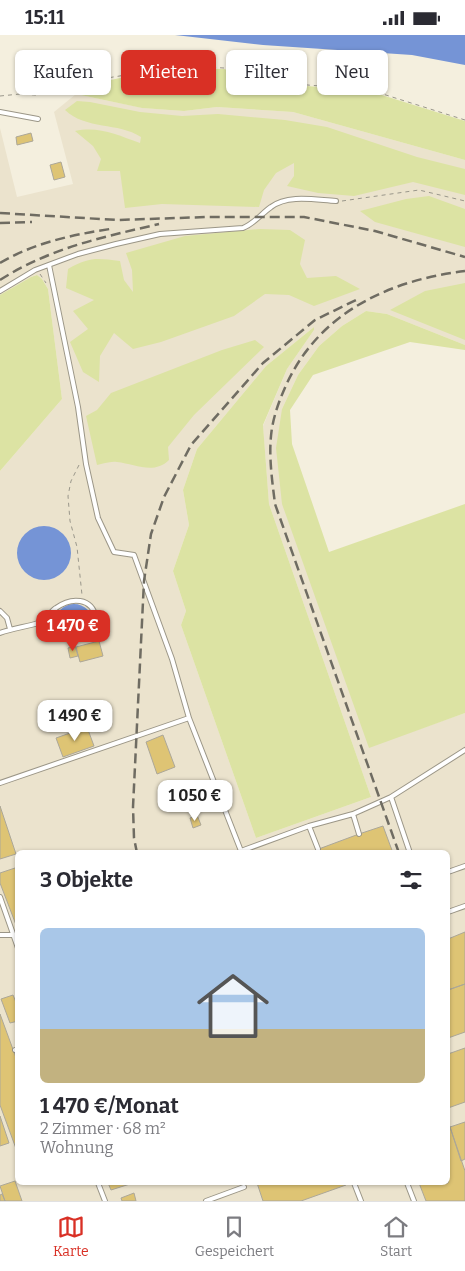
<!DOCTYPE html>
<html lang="de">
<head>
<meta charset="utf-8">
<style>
	:root { --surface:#fff; --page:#f7f7f7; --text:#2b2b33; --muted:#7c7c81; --line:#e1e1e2; --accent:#d93025 }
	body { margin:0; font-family:Bitter,serif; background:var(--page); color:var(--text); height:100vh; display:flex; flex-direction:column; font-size:19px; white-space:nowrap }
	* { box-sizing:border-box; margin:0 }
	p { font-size:16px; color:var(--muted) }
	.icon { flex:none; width:28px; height:28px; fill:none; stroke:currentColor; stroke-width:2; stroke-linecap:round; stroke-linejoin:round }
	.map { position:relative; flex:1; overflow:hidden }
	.panel { position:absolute; left:15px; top:815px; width:435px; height:335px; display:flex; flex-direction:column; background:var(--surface); border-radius:8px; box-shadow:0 1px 4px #0004 }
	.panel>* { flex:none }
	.guide { position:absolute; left:15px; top:15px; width:435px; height:45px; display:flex; gap:10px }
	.price { position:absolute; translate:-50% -42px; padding:0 11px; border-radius:10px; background:#fff; color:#222; font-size:16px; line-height:32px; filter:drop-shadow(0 1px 2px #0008) }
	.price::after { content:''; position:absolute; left:50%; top:30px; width:15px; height:11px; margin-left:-8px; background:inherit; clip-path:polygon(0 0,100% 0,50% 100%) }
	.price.on { background:var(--accent); color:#fff }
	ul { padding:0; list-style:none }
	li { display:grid; align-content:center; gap:10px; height:265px; padding:0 25px }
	li span { display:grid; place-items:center; height:155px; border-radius:8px; color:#555 }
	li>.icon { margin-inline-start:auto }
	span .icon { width:90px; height:90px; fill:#fffc; stroke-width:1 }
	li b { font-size:21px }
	h2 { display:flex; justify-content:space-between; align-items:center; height:60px; padding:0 25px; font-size:21px }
	.tag { padding:0 18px; border-radius:8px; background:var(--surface); box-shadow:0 1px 4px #0004; font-size:18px; line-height:45px }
	.tag.on { background:var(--accent); color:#fff }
	.status { display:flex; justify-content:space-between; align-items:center; height:35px; padding:0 25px; background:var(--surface); direction:ltr }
	.status svg { height:14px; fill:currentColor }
	.dock { display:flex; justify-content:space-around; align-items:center; height:70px; border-top:1px solid var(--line); background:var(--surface); font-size:14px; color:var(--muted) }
	.dock a { display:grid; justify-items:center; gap:2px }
	.dock .on { color:var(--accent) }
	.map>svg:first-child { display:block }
	.built { fill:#ebe3cd; fill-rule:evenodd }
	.green { fill:#dce3a3 }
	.water { fill:#7594d6 }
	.building { fill:#dec474; stroke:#aca798 }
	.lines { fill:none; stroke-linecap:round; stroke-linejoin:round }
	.service-casing { stroke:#9b9687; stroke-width:6 }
	.path { stroke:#9a978b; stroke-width:1; stroke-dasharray:4 4; stroke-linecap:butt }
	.service { stroke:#fff; stroke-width:4 }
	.rail { stroke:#6f6c62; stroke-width:2.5; stroke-dasharray:10 5; stroke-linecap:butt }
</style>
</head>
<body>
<div class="status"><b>15:11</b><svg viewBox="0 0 49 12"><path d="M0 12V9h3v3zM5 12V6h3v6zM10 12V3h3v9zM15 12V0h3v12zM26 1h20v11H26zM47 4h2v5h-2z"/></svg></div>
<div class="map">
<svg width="465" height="1166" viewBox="0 0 465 1166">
	<rect width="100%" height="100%" fill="#f4efde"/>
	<path class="built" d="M76,59L143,73L184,76L217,72L293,77L465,125V310L387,279L366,276L342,291L319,311L298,340L282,374L369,712L465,678V1166H0V436L62,364L48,254L42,244L37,240L31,242L0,260V93L17,162L73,149L54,77ZM314,292V295L287,334L263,391L269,469L371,762L256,803L181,590L186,576L173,536L189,490L183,455L197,414L266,331ZM18,818H448V1148H18Z"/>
	<path class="green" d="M161,33L224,34L269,48L369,56L465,86V125L293,77L217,72L184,76L142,73L76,59L78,52L134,40Z
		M77,66L90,67L140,77L182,81L218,79L285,85L327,92L417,122L465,134V160L413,147L354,161L318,158L287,151L294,141V128L276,138L264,155L259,172L162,169L125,173L120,136H97L101,124L93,111L75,96C99,91 117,100 140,108L141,102C118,87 86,95 65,75Z
		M429,161L465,174V212L375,187L360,176L406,164Z
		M260,194L290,195L305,205L300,229L307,243L336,241L360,254L314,271L289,260L265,259L234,281L161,307L133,314L114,298L100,321L99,347L83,337L70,307L88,294L73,276L94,265L66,253L68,234C89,222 96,223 120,226L124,245L133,257L132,235L126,218L185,201Z
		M37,240L42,244L48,254L62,364L0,436V260L31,242Z
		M465,248V305L390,275L425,256Z
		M366,276L387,279L465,310V315L410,307L313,340L290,375L292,409L329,517L465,469V678L369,713L282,469L276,413L282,374L298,340L319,311L342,291Z
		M314,292V295L287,334L263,390L269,469L371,762L256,803L181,590L186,576L173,536L189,490L183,455L197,414L266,331Z
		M255,305L264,312L194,380L168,412L169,425C154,440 135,429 117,427C110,426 103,429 97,430L86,381L97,375L111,358L222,315Z"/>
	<path class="water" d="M175,0H465V30L412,20L263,10Z
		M17 518a27 27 0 1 1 54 0a27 27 0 1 1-54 0Z
		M55 588a19 19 0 1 1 38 0a19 19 0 1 1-38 0Z"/>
	<path class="building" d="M31,98L33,106L17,110L16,102Z
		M61,127L65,142L54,145L50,130Z
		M99,606L103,621L80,627L76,612Z
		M75,611L78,621L70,623L68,613Z
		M87,692L94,711L63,722L56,703Z
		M163,700L175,732L157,739L146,707Z
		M0,771L16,819L0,824Z
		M197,780L201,790L193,793L190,783Z
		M383,791L393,818H308L359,799Z
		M18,832V895L0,848V838Z
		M465,897V949L448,955V904Z
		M465,949V997L448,1003V955Z
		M13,960L18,972V986L10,988L1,964Z
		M0,979L18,1028V1119L0,1070Z
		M465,1013V1067L448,1073V1019Z
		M0,1081L9,1108L0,1111Z
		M448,1086L465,1136V1166H426L419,1148H448Z
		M465,1087V1124L461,1126L450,1092Z
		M15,1146L22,1166H5L0,1151Z
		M108,1148H133L111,1155Z
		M257,1148H346V1150L301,1166H263Z
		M134,1158L136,1166H122L121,1163Z
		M2,1159L5,1166H0V1160Z"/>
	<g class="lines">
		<g class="service-casing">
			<path id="service" d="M0,77L38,84
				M49,230L78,372L86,429L98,483L114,517L134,520L172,624L189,683
				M0,256L35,235L78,219L116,209L160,199L243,193C255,188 261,179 271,172C288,159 316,165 336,166
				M0,576L7,583L10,594
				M0,598C13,593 26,592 38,588C45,586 50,577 56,573C71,562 92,562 96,583C97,588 97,594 97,599
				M0,748L189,683L241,816
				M391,762L465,715
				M353,779L359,799
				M309,791L318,814
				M241,818V816L309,791L353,779L391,762L410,818
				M448,837L465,831
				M0,862L18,913
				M448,877L465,871
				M0,900H13
				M15,1015L18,1014
				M98,1148L105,1166
				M354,1148L361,1166
				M407,1148L414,1166
				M206,1166L244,1152"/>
		</g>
		<path class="path" d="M0,61L20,59L36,60L52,58L101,44L138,38L155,32L172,30L224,33L270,47L370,55L465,85
			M342,166L419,155L465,166
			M40,239L46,248
			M79,430L71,446L68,461L70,486L77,512L82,560"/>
		<use href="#service" class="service"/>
		<path class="rail" d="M0,178L117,185L206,182H304L375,196L465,222
			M0,188L32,187
			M0,228C34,208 71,200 110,194
			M0,245C50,213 103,202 159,189
			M137,818L134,803L133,772L144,546L151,499L164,462L191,410L263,328L315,285L358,264
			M399,818L275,469C272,444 268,418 272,393C275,376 281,361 288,346C322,276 391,245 465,236"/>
	</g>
</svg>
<b class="price on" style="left:73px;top:617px">1 470 €</b>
<b class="price" style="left:75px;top:707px">1 490 €</b>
<b class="price" style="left:195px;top:787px">1 050 €</b>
<div class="guide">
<a class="tag">Kaufen</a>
<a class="tag on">Mieten</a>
<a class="tag">Filter</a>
<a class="tag">Neu</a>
</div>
<section class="panel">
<h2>3 Objekte<svg class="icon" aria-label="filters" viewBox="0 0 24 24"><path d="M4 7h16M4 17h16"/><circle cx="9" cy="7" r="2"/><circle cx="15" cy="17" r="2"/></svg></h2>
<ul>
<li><span style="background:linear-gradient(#a9c7e8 65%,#c2b280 0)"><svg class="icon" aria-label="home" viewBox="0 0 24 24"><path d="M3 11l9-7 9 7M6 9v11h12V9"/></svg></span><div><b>1 470 €/Monat</b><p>2 Zimmer · 68 m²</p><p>Wohnung</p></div></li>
</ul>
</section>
</div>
<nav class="dock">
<a class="on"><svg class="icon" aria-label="map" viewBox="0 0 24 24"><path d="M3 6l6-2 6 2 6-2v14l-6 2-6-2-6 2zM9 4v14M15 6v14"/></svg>Karte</a>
<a><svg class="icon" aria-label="saved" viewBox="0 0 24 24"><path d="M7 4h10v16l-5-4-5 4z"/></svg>Gespeichert</a>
<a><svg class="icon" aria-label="home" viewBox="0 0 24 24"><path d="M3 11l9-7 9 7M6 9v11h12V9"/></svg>Start</a>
</nav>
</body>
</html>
